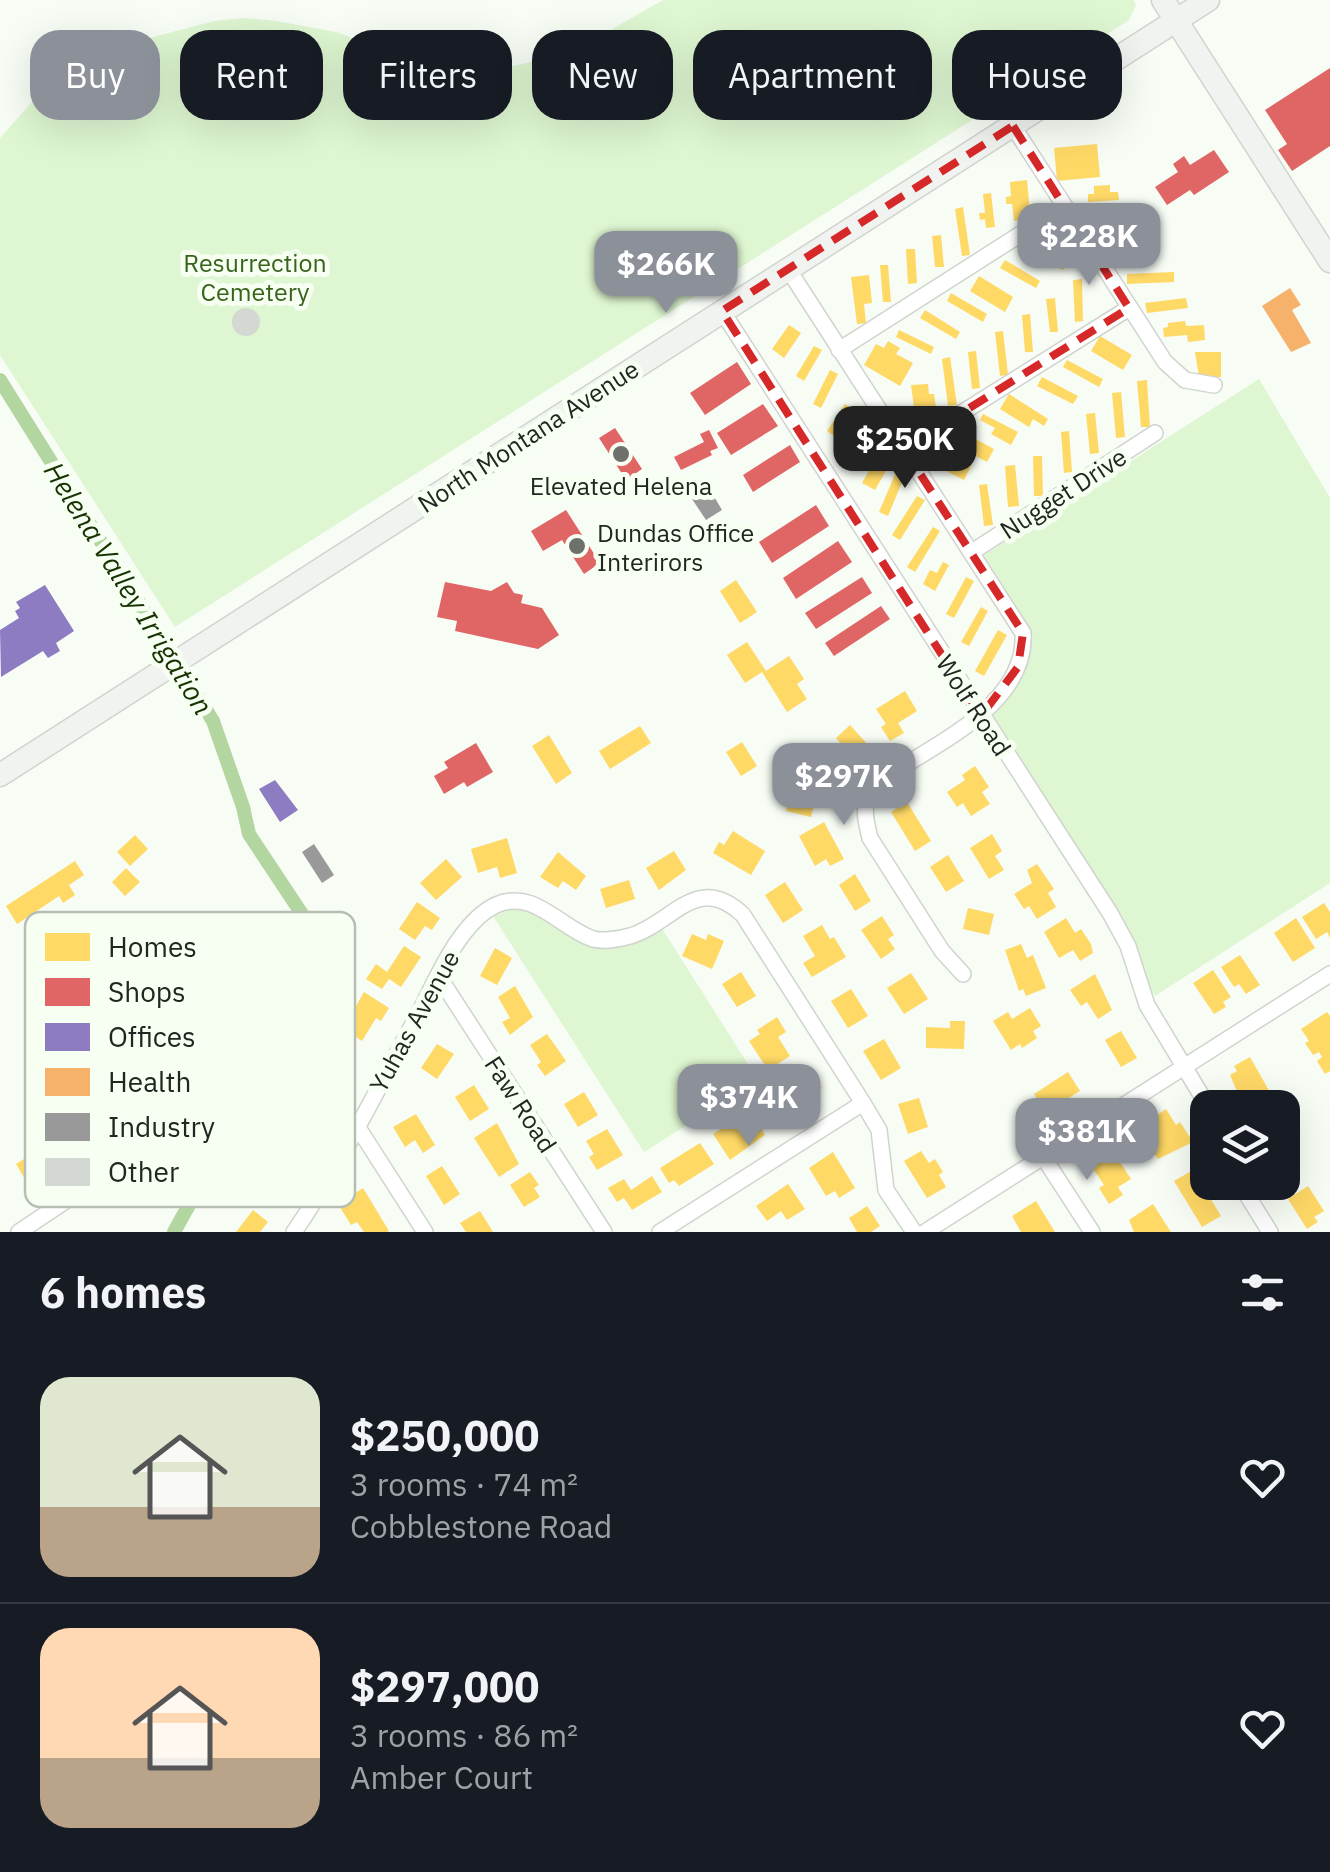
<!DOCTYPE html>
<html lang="en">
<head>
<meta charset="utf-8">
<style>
	:root { --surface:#171b24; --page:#242831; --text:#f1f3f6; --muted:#9ea1a6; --line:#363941; --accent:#8c9099 }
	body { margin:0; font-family:"IBM Plex Sans",sans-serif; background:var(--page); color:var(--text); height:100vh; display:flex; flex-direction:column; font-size:38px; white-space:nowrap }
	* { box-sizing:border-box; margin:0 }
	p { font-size:32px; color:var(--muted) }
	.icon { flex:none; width:55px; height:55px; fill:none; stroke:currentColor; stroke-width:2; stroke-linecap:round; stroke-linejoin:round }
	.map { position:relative; height:1232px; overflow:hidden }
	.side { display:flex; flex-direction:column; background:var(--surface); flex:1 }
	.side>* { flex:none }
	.hud { position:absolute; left:30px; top:30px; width:1270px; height:90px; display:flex; gap:20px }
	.tools { position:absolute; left:1190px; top:1090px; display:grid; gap:20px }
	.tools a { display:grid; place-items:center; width:110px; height:110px; border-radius:20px; background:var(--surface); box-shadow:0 10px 40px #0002; font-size:50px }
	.price { position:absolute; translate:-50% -85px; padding:0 22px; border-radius:20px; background:var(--accent); color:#fff; font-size:32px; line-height:65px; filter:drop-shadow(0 2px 5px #0008) }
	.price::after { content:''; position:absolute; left:50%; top:60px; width:30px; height:22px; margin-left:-15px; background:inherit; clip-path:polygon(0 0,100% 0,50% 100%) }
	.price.active { background:#222; color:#fff }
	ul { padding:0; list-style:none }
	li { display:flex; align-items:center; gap:30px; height:250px; padding:0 40px }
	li+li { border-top:2px solid var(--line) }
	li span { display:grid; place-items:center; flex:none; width:280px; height:200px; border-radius:30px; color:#555 }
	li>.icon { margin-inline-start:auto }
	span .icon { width:120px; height:120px; fill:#fffc; stroke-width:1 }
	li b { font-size:42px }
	h2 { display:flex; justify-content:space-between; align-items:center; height:120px; padding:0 40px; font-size:42px }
	.chip { padding:0 35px; border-radius:30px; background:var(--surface); box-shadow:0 10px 40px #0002; font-size:35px; line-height:90px }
	.chip.active { background:var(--accent); color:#fff }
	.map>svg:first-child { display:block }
	.green { fill:#def6d1 }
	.homes { fill:#ffd966 }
	.shops { fill:#e06666 }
	.offices { fill:#8e7cc3 }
	.health { fill:#f6b26b }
	.industry { fill:#999 }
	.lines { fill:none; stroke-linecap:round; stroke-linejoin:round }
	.canal { stroke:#b3d6a1; stroke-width:14 }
	.building { fill:#d4d8d2 }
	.street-casing { stroke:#d0d4cf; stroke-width:18 }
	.secondary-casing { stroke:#d0d4cf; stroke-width:25 }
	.street { stroke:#fefffe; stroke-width:15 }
	.secondary { stroke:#f0f3ef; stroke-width:22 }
	.marked { fill:none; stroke:#d62828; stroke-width:8; stroke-dasharray:20 12; stroke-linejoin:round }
	.poi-dot { fill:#6d706b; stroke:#f6fff2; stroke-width:4 }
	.labels { text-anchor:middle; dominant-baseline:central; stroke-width:10; stroke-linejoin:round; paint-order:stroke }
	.park-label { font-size:25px; fill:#38631a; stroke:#f6fff2 }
	.street-label { font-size:25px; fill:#222521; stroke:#f6fff2 }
	.poi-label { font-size:25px; fill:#222521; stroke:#f6fff2 }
	.water-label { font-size:28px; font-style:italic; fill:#153200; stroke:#f6fff2 }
	.key { fill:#f6fff2; stroke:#b6beb3; stroke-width:2.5 }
	.key-label { font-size:28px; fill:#222521 }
</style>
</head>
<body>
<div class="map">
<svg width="1330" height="1232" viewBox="0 0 1330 1232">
	<rect width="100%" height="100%" fill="#f7fcf5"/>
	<path class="green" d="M663,0H1133L1136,5L1129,20L175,627L0,355V138L70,59L214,21L245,18L276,21L336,32L399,55L460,92L471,90L509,67L572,52Z
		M1259,379L1330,498V883L1155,996L981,716L1018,667L1023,634L983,556Z
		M524,909C583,937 594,972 661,927L758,1080L644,1152L493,916L507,910Z"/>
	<path class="homes" d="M1097,144L1100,177L1057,181L1054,148Z
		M1027,180L1030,212L1021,213L1022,220L1014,221L1012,204H1006V197L1011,196L1010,182Z
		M1110,185V192H1118L1119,200L1088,202V194H1094V186Z
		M991,193L995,227L986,228L985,219L980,220L979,213H985L983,194Z
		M963,207L970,255L962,256L955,209Z
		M1133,215L1134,224L1093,229L1092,220Z
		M941,235L944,267H935L932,236Z
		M1151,242V250L1107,251V243Z
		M1034,245L1067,262L1063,270L1030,253Z
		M906,249H915L917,283L908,284Z
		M1005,260L1040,281L1036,288L1000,268Z
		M880,265H888L891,302H883Z
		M1174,272V282L1127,284V274Z
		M869,275L872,303L864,304L866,323L857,324L851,277Z
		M979,276L1013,297L1005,312L970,291Z
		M1082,279L1083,321L1075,322L1073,280Z
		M951,293L987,314L983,322L947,301Z
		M1055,298L1058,332H1050L1046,299Z
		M1186,298L1188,308L1147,313L1145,303Z
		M925,310L960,332L956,339L920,318Z
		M1030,314L1033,352H1025L1022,315Z
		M1185,321L1186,326L1204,325L1205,340L1188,342L1187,335L1164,337L1163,328L1168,327V323Z
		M789,325L801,333L784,358L772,349Z
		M899,330L934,347L931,354L896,337Z
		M1003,331L1008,375L1000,376L995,332Z
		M1100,336L1132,355L1123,370L1091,351Z
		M888,341L900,348L896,354L913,363L900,386L864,365L876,344L884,348Z
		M814,346L822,350L804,381L796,376Z
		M976,351L980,388L972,389L968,352Z
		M1195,352H1221V377H1199Z
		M950,357L957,405L948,406L942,359Z
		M1067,360L1103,379L1099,387L1063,367Z
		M830,370L838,374L821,408L813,404Z
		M1042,377L1078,396L1073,404L1037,386Z
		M1147,380L1150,427H1141L1137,381Z
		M928,384L929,394H934L936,407L927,408V414L915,415L911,385Z
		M1121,392L1125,437L1116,438L1112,393Z
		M1009,394L1048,419L1044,426L1033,419L1029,427L1000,409Z
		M845,404L852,409L834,436L827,431Z
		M1095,413L1099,453L1090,454L1086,414Z
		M983,414L1018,432L1011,445L991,434L995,428L980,420Z
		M865,421L873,425L854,458L847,454Z
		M957,429L994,449L987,462L960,448L963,442L953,437Z
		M1069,431L1072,472L1064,473L1061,432Z
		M936,446L972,464L964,480L928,462Z
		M1033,456H1042L1043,496H1034Z
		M875,460L888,467L875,490L862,483Z
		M1015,465L1019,506L1008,507L1005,466Z
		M896,472L905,475L888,516L879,512Z
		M987,484L993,525L984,526L979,485Z
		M917,496L925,500L900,540L892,535Z
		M933,527L940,531L915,572L907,567Z
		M943,562L949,565L935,591L923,584L930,570L937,573Z
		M966,577L974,581L954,618L946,614Z
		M736,580L757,612L740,623L720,591Z
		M981,607L988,611L969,646L961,642Z
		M998,630L1007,635L984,676L975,671Z
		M747,642L766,671L789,656L804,679L797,684L807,699L787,712L762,672L745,683L727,655Z
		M905,691L917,711L898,723L904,733L890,741L881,727L886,724L876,709Z
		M850,725L869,746L840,768L829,756L841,744L836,738Z
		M640,726L651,743L610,769L599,751Z
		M549,735L572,773L556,784L532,746Z
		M742,742L757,766L741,776L726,752Z
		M797,766L827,773L823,791L818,790L811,817L786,811Z
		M975,766L989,787L982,792L990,804L971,816L963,803L957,807L947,792L965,780L962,775Z
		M907,802L931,841L915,851L891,812Z
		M824,822L844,859L830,866L826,859L815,866L799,836Z
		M733,831L765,851L751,875L713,853L719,842L724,845Z
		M992,834L1002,851L995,856L1004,870L989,879L970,848Z
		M135,835L148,849L130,866L117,852Z
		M507,838L517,873L500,878L497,867L478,873L471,849Z
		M674,851L686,870L659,890L646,868Z
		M558,852L586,876L576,890L563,881L558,888L540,877Z
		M948,855L964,881L946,892L930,867Z
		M446,859L462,877L436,900L420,883Z
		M75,861L84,875L69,885L75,895L63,903L59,896L17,924L6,906Z
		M1037,864L1054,889L1048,893L1056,907L1037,919L1029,906L1024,909L1014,894L1032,883L1027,870Z
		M126,868L140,882L125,896L112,882Z
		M855,874L871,901L855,911L839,885Z
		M629,880L635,899L606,908L600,889Z
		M785,882L803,910L783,923L765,895Z
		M417,902L440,918L432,930L425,926L415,940L399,929Z
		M1324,903L1330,912V938L1327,932L1316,939L1302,917Z
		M968,908L994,914L989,935L963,929Z
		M882,916L894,935L888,939L895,949L881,959L861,930Z
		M1066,918L1075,933L1081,929L1091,944L1093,953L1080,961L1073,950L1059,958L1044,932Z
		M1296,918L1315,948L1293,962L1274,933Z
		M822,925L830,939L834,937L846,957L812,977L803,963L815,956L803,936Z
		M692,934L706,940L708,934L724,941L712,969L682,956Z
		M1021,944L1027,958L1033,955L1046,988L1026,996L1023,989L1019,991L1005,950Z
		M404,946L421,957L401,987L389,979L382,989L366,979L376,964L387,972Z
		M495,948L512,958L497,985L480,976Z
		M1240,955L1260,985L1246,994L1239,984L1234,987L1221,967Z
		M1213,970L1231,997L1223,1002L1226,1007L1214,1014L1193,983Z
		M741,972L756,996L737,1007L722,984Z
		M911,973L928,999L904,1014L887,988Z
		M1095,974L1112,1010L1098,1019L1087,1002L1081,1006L1070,990Z
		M515,986L533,1017L510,1035L502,1022L510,1018L498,997Z
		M851,989L868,1016L848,1028L831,1001Z
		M364,992L389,1008L381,1021L376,1018L362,1041L343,1029Z
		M1030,1008L1041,1026L1033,1031L1037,1038L1022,1048L1020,1044L1011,1050L993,1021L1008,1012L1012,1019Z
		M1327,1012L1330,1016V1071L1325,1074L1317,1061L1322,1057L1319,1052L1313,1055L1305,1043L1309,1041L1301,1029Z
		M777,1017L786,1032L778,1037L790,1056L768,1070L749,1041L760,1034L757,1030Z
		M950,1021H965L964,1049L926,1048V1027L950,1028Z
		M1121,1031L1137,1058L1121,1067L1105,1040Z
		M547,1034L566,1061L545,1076L537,1065L541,1062L530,1045Z
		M884,1039L901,1068L881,1080L863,1051Z
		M437,1044L454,1054L437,1079L421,1068Z
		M1250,1057L1275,1101L1264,1108H1244L1230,1075L1237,1071L1234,1066Z
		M805,1070L822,1088L806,1098L809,1103L794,1113L778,1088Z
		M1068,1072L1080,1091L1059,1104L1063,1110L1049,1118L1034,1094Z
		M474,1085L489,1109L470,1121L455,1097Z
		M584,1092L598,1115L578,1127L564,1104Z
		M919,1098L928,1127L908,1134L898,1104Z
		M1166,1109L1176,1125L1180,1122L1193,1142L1158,1159L1137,1128Z
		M750,1111L765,1135L730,1160L713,1134Z
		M416,1114L435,1145L423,1153L415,1140L405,1147L393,1127Z
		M497,1123L519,1164L499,1177L474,1138Z
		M1282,1126L1290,1138L1286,1141L1297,1158L1282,1167Z
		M607,1129L623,1155L597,1170L589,1157L594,1154L586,1141Z
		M57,1138L68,1155L26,1181L16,1164Z
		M700,1143L714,1164L679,1186L674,1180L669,1183L660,1168Z
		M1110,1147L1131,1179L1118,1187L1123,1195L1109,1204L1099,1188L1104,1185L1088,1161Z
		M921,1151L929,1163L935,1159L943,1172L939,1175L946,1187L927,1198L904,1161Z
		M833,1152L855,1188L839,1198L835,1191L826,1196L809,1168Z
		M442,1166L460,1194L444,1205L426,1176Z
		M1193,1170L1221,1216L1202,1227L1174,1181Z
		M530,1172L539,1185L534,1188L540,1197L524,1207L510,1185Z
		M652,1176L662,1192L632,1210L624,1198L617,1202L608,1188L624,1179L631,1190Z
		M788,1184L805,1209L787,1220L781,1211L767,1221L756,1206Z
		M1308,1186L1324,1211L1314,1217L1318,1222L1307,1229L1288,1199Z
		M363,1188L389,1231L387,1232H364L357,1222L351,1225L338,1204Z
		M1036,1201L1055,1232H1021L1012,1216Z
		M1153,1204L1171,1232H1134L1129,1220Z
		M867,1206L880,1226L871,1232H857L849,1218Z
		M253,1210L268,1222L260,1232H236Z
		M480,1211L493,1232H466L460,1223Z"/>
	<path class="shops" d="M1330,68V146L1292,171L1278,150L1287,144L1265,110Z
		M1214,150L1229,172L1194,195L1190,190L1167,205L1155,187L1178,172L1173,164L1184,156L1190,165Z
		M737,362L751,384L705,415L690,393Z
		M763,404L778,426L731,455L717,433Z
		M615,428L642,469L626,480L599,438Z
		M709,430L718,448L710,451L712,455L681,470L674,457L704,442L700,434Z
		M790,445L800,462L753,492L743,475Z
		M816,505L829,526L772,563L759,542Z
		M566,510L600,563L584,574L562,540L543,551L531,531Z
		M838,541L852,562L796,599L783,578Z
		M862,577L872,593L816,629L805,613Z
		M445,582L491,591L507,582L514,593L523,595L521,603L542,608L559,635L538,649L455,631L457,621L437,617Z
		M881,606L890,619L834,656L825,643Z
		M476,743L493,772L467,787L464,782L444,794L434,776L448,768L444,762Z"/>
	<path class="offices" d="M45,585L74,631L56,643L60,651L48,658L43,651L1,677L0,630L19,618L15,611L20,608L16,602Z
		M275,780L298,810L280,822L259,789Z"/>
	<path class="health" d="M1290,288L1301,305L1292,310L1311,343L1291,352L1262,306Z"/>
	<path class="industry" d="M709,488L722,510L706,520L692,499Z
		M314,844L334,875L322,883L302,852Z"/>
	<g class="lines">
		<path class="canal" d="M0,380L213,721L243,807L249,834L302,914L311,959L307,984L286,1030L174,1232"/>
	</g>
	<path class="building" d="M232 322a14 14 0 1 1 28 0a14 14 0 1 1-28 0Z"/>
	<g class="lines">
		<g class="street-casing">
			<path id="street" d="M1013,126L1165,362L1185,380L1214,385
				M788,269L1023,633C1027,699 949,737 902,767C891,775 873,785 867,799C863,811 867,826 870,838L942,951L963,974
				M722,311L1110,913L1128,946L1147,1005L1209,1108
				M839,350L1063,207
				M904,449L1129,308
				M972,552L1155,433
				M439,977L604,1232
				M357,1126L425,1232
				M1044,1158L1092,1232
				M1239,1182L1270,1232
				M19,1232L149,1145L175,1123L188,1092
				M294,1232C341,1164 378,1087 418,1015C431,990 442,964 458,941C467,928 481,912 496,905C534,888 560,928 593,939C605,942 618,939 630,936C672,924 697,871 743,915L863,1103L879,1130L886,1190L914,1232
				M660,1232L863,1103
				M925,1232L1330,974"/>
		</g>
		<g class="secondary-casing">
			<path id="secondary" d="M1163,0L1330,261
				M0,775L1208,0"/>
		</g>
		<use href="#street" class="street"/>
		<use href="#secondary" class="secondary"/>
	</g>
	<path class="marked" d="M1013,126L1129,308L904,449L1023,633L1018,667L981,716L722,311Z"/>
	<g class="poi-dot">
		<circle cx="621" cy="454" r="10"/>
		<circle cx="577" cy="546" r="10"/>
	</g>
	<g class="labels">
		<g class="park-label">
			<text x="255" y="262">Resurrection<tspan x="255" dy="29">Cemetery</tspan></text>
		</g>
		<g class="street-label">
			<text transform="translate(528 436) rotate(-33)">North Montana Avenue</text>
			<text transform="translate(1063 493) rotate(-33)">Nugget Drive</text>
			<text transform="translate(974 705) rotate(57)">Wolf Road</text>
			<text transform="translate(414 1021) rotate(-61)">Yuhas Avenue</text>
			<text transform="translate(521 1104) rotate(57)">Faw Road</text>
		</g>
		<g class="poi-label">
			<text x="621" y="485">Elevated Helena</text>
			<text x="597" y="532" text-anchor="start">Dundas Office<tspan x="597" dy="29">Interirors</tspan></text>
		</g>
		<g class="water-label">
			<text transform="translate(129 588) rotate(58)">Helena Valley Irrigation</text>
		</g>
	</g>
	<rect x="25" y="912" width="330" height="295" rx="15" class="key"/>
	<rect x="45" y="933" width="45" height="28" fill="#ffd966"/>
	<rect x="45" y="978" width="45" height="28" fill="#e06666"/>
	<rect x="45" y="1023" width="45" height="28" fill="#8e7cc3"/>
	<rect x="45" y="1068" width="45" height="28" fill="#f6b26b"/>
	<rect x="45" y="1113" width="45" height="28" fill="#999"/>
	<rect x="45" y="1158" width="45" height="28" fill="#d4d8d2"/>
	<g class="key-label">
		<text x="108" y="957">Homes</text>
		<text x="108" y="1002">Shops</text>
		<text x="108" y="1047">Offices</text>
		<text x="108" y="1092">Health</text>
		<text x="108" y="1137">Industry</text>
		<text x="108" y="1182">Other</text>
	</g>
</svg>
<div class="tools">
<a><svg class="icon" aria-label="layers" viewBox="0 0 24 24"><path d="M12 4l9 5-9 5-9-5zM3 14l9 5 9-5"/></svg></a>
</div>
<b class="price" style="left:1089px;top:288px">$228K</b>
<b class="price" style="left:666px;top:316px">$266K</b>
<b class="price active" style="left:905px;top:491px">$250K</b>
<b class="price" style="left:844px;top:828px">$297K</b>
<b class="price" style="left:749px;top:1149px">$374K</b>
<b class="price" style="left:1087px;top:1183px">$381K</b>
<div class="hud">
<a class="chip active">Buy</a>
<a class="chip">Rent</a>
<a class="chip">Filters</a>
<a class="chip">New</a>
<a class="chip">Apartment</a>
<a class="chip">House</a>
</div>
</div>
<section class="side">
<h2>6 homes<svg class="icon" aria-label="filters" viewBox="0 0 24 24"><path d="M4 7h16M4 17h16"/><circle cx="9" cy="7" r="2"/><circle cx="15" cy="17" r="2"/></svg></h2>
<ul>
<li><span style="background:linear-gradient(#dfe7d0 65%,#b9a48a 0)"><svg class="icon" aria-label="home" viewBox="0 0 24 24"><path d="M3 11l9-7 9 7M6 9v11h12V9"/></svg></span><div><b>$250,000</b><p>3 rooms · 74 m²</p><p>Cobblestone Road</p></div><svg class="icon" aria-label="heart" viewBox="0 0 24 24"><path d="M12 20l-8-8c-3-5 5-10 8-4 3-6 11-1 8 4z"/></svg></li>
<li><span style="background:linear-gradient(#ffd9b3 65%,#b9a48a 0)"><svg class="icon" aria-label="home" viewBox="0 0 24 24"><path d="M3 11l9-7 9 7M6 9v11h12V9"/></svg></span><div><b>$297,000</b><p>3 rooms · 86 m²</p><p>Amber Court</p></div><svg class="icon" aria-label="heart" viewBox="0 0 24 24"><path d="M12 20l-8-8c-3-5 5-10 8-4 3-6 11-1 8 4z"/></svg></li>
</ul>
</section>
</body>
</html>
